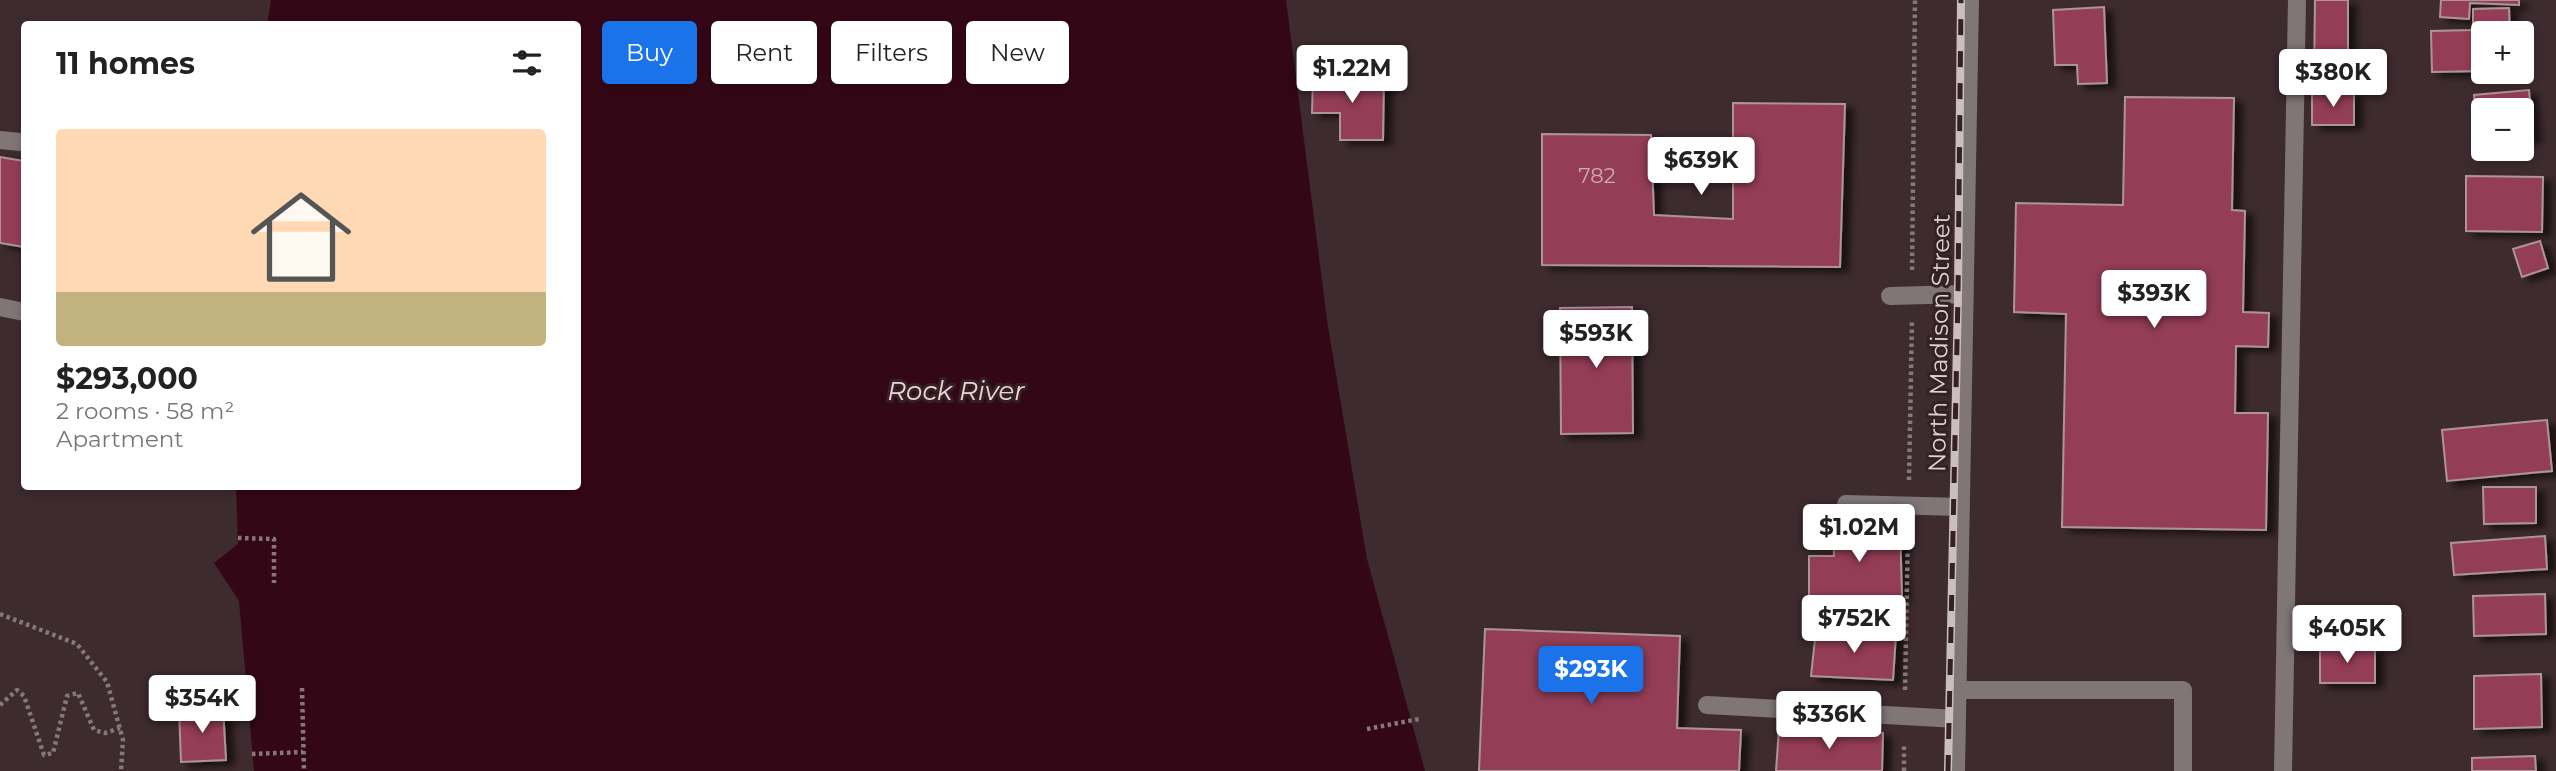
<!DOCTYPE html>
<html lang="en">
<head>
<meta charset="utf-8">
<style>
	:root { --surface:#fff; --page:#f2f2f2; --text:#222; --muted:#767676; --line:#e0e0e0; --accent:#1a73e8 }
	body { margin:0; font-family:Montserrat,sans-serif; background:var(--page); color:var(--text); height:100vh; display:flex; flex-direction:column; font-size:26px; white-space:nowrap }
	* { box-sizing:border-box; margin:0 }
	p { font-size:23px; color:var(--muted) }
	.icon { flex:none; width:38px; height:38px; fill:none; stroke:currentColor; stroke-width:2; stroke-linecap:round; stroke-linejoin:round }
	.map { position:relative; flex:1; overflow:hidden }
	.sheet { position:absolute; left:21px; top:21px; width:560px; height:469px; display:flex; flex-direction:column; background:var(--surface); border-radius:7px; box-shadow:0 4px 10px #0003 }
	.sheet>* { flex:none }
	.banner { position:absolute; left:602px; top:21px; width:665px; height:63px; display:flex; gap:14px }
	.buttons { position:absolute; left:2471px; top:21px; display:grid; gap:14px }
	.buttons a { display:grid; place-items:center; width:63px; height:63px; border-radius:7px; background:var(--surface); box-shadow:0 4px 10px #0003; font-size:35px }
	.price { position:absolute; translate:-50% -60px; padding:0 16px; border-radius:7px; background:#fff; color:#222; font-size:23px; line-height:46px; filter:drop-shadow(0 2px 4px #0008) }
	.price::after { content:''; position:absolute; left:50%; top:42px; width:21px; height:16px; margin-left:-10px; background:inherit; clip-path:polygon(0 0,100% 0,50% 100%) }
	.price.current { background:var(--accent); color:#fff }
	ul { padding:0; list-style:none }
	li { display:grid; align-content:center; gap:14px; height:371px; padding:0 35px }
	li+li { border-top:2px solid var(--line) }
	li span { display:grid; place-items:center; height:217px; border-radius:7px; color:#555 }
	li>.icon { margin-inline-start:auto }
	span .icon { width:126px; height:126px; fill:#fffc; stroke-width:1 }
	li b { font-size:30px }
	h2 { display:flex; justify-content:space-between; align-items:center; height:84px; padding:0 35px; font-size:30px }
	.chip { padding:0 24px; border-radius:7px; background:var(--surface); box-shadow:0 4px 10px #0003; font-size:24px; line-height:63px }
	.chip.current { background:var(--accent); color:#fff }
	.map>svg:first-child { display:block }
	.water { fill:#340716 }
	.building { fill:#943c56; stroke:#ac9599; stroke-width:2; filter:url(#shadow) }
	.lines { fill:none; stroke-linecap:round; stroke-linejoin:round }
	.path { stroke:#87777a; stroke-width:4.5; stroke-dasharray:3.5 3.5; stroke-linecap:butt }
	.minor { stroke:#807678; stroke-width:18 }
	.rail-casing { stroke:#cbbec0; stroke-width:8 }
	.rail { stroke:#342125; stroke-width:5; stroke-dasharray:16; stroke-linecap:butt }
	.labels { text-anchor:middle; dominant-baseline:central; stroke-width:6; stroke-linejoin:round; paint-order:stroke }
	.number-label { font-size:21px; fill:#ccacb4 }
	.street-label { font-size:24px; fill:#dfd2d4; stroke:#342125 }
	.water-label { font-size:26px; font-style:italic; fill:#eed4d9; stroke:#342125 }
</style>
</head>
<body>
<div class="map">
<svg width="2556" height="771" viewBox="0 0 2556 771">
	<defs>
		<filter id="shadow"><feDropShadow dx="8" dy="4.5" stdDeviation="3.5" flood-color="#0009"/></filter>
	</defs>
	<rect width="100%" height="100%" fill="#3e2b2f"/>
	<path class="water" d="M271,0H1286L1328,327L1367,559L1425,771H254L239,601L214,563L238,544L236,487L578,486V24H267Z"/>
	<path class="building" d="M2315,0H2348V77H2314Z
		M2441,0H2519V5L2470,3L2469,19L2440,17Z
		M2104,7L2107,83L2078,84L2077,65H2055L2053,10Z
		M2509,8L2510,33H2483V71L2432,72L2431,31L2473,30V9Z
		M1313,77L1384,78L1383,140H1340V113H1312Z
		M2529,90L2533,138L2522,139V110H2483V143H2479L2474,95Z
		M2312,93H2354V125H2312Z
		M2125,97L2234,98L2232,210L2245,211L2243,312L2269,313L2268,347L2236,346L2235,413H2268L2266,530L2062,527L2066,314L2014,312L2016,203L2123,205Z
		M1733,103L1845,104L1840,267L1542,265V134L1651,135L1654,215L1733,219Z
		M0,157L24,161V247L0,243Z
		M2466,176L2543,177L2542,232L2466,231Z
		M2540,241L2548,268L2522,277L2513,249Z
		M1632,307L1633,433L1561,434L1560,308Z
		M2547,420L2552,471L2447,481L2442,430Z
		M2483,487H2536V523L2484,524Z
		M1900,524L1902,597L1809,599V556H1834L1833,525Z
		M2545,536L2547,569L2454,575L2451,543Z
		M2545,594L2546,634L2474,636L2473,596Z
		M1485,629L1680,636L1677,728L1741,730L1739,771H1479Z
		M1816,630L1896,634L1893,680L1811,676Z
		M2320,647L2375,648V683H2320Z
		M2541,674L2542,727L2474,729V676Z
		M223,707L226,760L181,762L179,709Z
		M1779,728L1883,733L1882,771H1776Z
		M2535,756L2536,771H2472V758Z"/>
	<g class="lines">
		<path class="path" d="M1912,270L1915,0
			M1909,480L1912,320
			M238,538L274,539V583
			M0,614L77,644L107,682L123,740L121,771
			M302,688L304,771
			M1905,690L1908,530
			M0,705L17,690L24,696L44,755L53,753L67,696L78,693L94,730L105,733L120,728
			M1367,729L1419,719
			M252,754L303,752
			M1904,771V744"/>
		<path class="minor" d="M0,140L20,142
			M1890,296L1965,294
			M0,307L24,312
			M1846,504L1961,507
			M1957,690H2183V771
			M1707,705L1957,719
			M1956,771L1970,0
			M2283,771L2297,0"/>
		<g class="rail-casing">
			<path id="rail" d="M1948,771L1958,295L1961,0"/>
		</g>
		<use href="#rail" class="rail"/>
	</g>
	<g class="labels">
		<g class="number-label">
			<text x="1597" y="175">782</text>
		</g>
		<g class="street-label">
			<text transform="translate(1939 343) rotate(-89)">North Madison Street</text>
		</g>
		<g class="water-label">
			<text x="956" y="391">Rock River</text>
		</g>
	</g>
</svg>
<div class="buttons">
<a>+</a>
<a>−</a>
</div>
<b class="price" style="left:1352px;top:105px">$1.22M</b>
<b class="price" style="left:2333px;top:109px">$380K</b>
<b class="price" style="left:1701px;top:197px">$639K</b>
<b class="price" style="left:2154px;top:330px">$393K</b>
<b class="price" style="left:1596px;top:370px">$593K</b>
<b class="price" style="left:1859px;top:564px">$1.02M</b>
<b class="price" style="left:1854px;top:655px">$752K</b>
<b class="price" style="left:2347px;top:665px">$405K</b>
<b class="price current" style="left:1591px;top:706px">$293K</b>
<b class="price" style="left:202px;top:735px">$354K</b>
<b class="price" style="left:1829px;top:751px">$336K</b>
<div class="banner">
<a class="chip current">Buy</a>
<a class="chip">Rent</a>
<a class="chip">Filters</a>
<a class="chip">New</a>
</div>
<section class="sheet">
<h2>11 homes<svg class="icon" aria-label="filters" viewBox="0 0 24 24"><path d="M4 7h16M4 17h16"/><circle cx="9" cy="7" r="2"/><circle cx="15" cy="17" r="2"/></svg></h2>
<ul>
<li><span style="background:linear-gradient(#ffd9b3 75%,#c2b280 0)"><svg class="icon" aria-label="home" viewBox="0 0 24 24"><path d="M3 11l9-7 9 7M6 9v11h12V9"/></svg></span><div><b>$293,000</b><p>2 rooms · 58 m²</p><p>Apartment</p></div></li>
</ul>
</section>
</div>
</body>
</html>
